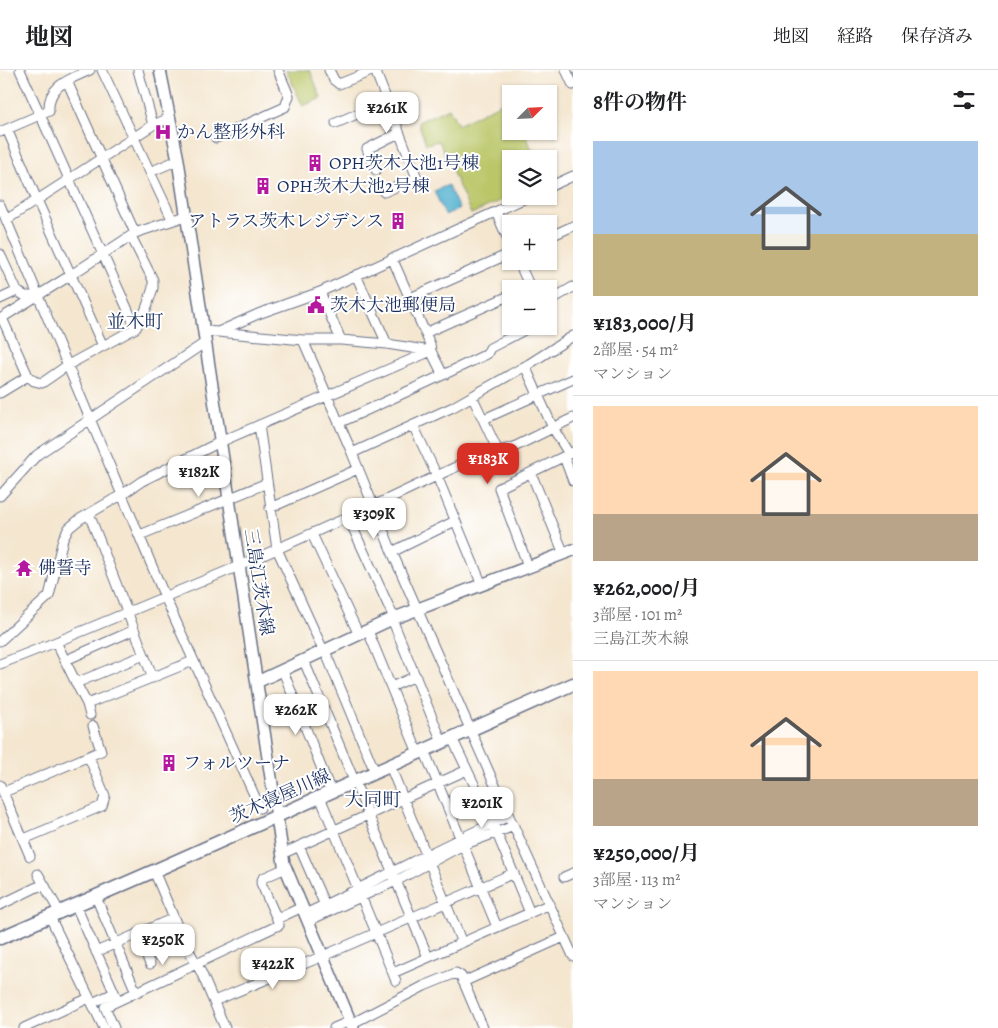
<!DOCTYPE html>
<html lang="ja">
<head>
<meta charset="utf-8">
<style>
	:root { --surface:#fff; --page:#f6f6f6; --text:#202124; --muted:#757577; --line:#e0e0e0; --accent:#d93025 }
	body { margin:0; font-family:Alegreya,"Noto Serif JP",serif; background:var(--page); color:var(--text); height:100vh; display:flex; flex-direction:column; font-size:19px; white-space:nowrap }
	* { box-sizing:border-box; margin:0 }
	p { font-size:16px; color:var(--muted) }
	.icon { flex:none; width:28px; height:28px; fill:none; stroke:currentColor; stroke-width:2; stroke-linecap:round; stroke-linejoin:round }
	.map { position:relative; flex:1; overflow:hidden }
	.drawer { display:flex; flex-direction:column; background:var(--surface); width:425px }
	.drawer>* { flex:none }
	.needle { width:32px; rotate:66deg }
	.fabs { position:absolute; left:502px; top:15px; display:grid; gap:10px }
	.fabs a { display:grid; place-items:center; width:55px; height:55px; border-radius:0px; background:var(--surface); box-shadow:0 1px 4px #0004; font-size:25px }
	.price { position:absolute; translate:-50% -42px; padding:0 11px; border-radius:10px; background:#fff; color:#222; font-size:16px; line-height:32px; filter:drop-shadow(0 1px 2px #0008) }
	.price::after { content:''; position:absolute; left:50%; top:30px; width:15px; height:11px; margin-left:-8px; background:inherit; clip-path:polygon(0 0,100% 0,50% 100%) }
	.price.on { background:var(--accent); color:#fff }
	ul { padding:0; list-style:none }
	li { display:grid; align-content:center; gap:10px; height:265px; padding:0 20px }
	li+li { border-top:1px solid var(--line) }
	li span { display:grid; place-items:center; height:155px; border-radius:0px; color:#555 }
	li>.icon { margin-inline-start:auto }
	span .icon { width:90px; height:90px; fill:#fffc; stroke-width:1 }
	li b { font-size:21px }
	h2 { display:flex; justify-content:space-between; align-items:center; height:60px; padding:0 20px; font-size:21px }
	header { display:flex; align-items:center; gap:30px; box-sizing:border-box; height:70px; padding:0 25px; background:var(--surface); border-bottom:1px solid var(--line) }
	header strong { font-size:24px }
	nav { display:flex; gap:28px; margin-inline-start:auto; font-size:18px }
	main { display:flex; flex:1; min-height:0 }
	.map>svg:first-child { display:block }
	.green { fill:#bac667; stroke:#6a7a62 }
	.water { fill:#4fb0ce; stroke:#357096 }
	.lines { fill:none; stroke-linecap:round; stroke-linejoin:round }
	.street-casing { stroke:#676f86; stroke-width:11 }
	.secondary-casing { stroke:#676f86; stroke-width:14 }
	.primary-casing { stroke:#676f86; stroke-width:15 }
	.street { stroke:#fff; stroke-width:9 }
	.secondary { stroke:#fff; stroke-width:11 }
	.primary { stroke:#fff; stroke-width:12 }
	.labels { text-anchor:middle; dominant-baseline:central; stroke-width:4; stroke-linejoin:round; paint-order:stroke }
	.poi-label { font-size:18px; fill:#1b2f5e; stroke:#fff; text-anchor:start }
	.street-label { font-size:18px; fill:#1b2f5e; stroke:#fff }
	.neighbourhood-label { font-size:19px; fill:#1b2f5e; stroke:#fff }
</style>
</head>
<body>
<header>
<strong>地図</strong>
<nav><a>地図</a><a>経路</a><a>保存済み</a></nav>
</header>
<main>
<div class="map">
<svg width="573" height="958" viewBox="0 0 573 958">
	<rect width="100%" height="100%" fill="#fff"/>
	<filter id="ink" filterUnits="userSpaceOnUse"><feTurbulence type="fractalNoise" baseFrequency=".02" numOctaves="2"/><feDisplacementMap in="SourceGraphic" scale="10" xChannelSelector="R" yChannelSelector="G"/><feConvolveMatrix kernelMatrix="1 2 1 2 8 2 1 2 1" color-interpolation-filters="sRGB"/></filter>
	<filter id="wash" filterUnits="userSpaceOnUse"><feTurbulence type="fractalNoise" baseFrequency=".0096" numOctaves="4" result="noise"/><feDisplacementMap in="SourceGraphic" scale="20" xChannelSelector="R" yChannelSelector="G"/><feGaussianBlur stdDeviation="1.12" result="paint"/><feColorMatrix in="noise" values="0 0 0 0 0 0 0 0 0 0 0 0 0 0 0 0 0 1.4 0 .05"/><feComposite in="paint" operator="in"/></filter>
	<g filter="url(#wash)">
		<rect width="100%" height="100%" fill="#f4e6cf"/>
		<path class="green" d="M286,0H310L321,28L303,36Z
			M511,31V61H524L536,89H511V126L471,144L439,71L426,74L418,52L449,38L458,55L501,33L506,34Z"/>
		<path class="water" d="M448,115L459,139L445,145L434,121Z"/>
	</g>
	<g filter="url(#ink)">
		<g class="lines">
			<g class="street-casing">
				<path id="street" d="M20,0L136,258
					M102,0L172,149
					M138,0L153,55
					M329,0L334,10L339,14L374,0
					M375,0L417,108L384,122
					M566,0L573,15
					M67,11L135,163
					M336,53L387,31
					M7,59L37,130L103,276
					M0,62L49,41C47,15 71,9 90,0
					M216,68L285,37L289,26L278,0
					M376,100L367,79L399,63
					M150,102L178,90
					M549,117L573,106
					M0,135L165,527L260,738
					M496,142L511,176
					M6,150L153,55L170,48
					M549,167L573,156
					M0,184L17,221L25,226H37
					M518,191L531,219
					M356,205L387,274
					M320,222L341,270
					M410,228L511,183
					M0,229L17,221
					M549,231L573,217
					M2,248L28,306
					M0,249L71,205L135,163L186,146
					M204,261L218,262L258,244L320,222L530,126
					M218,262L303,270H341L387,274L431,281
					M425,263L511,225
					M303,270L352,383L392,482L493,711L573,886
					M525,296L553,358L569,384
					M443,305L487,284L490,278L532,256
					M0,323L28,306L34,311L42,313L68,295L136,258L146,239L153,218V210L131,166
					M472,326L498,381
					M484,349L573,309
					M339,353L443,305L431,281L430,274L392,188
					M259,355L277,479L324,582
					M413,355L437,406L482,515
					M352,383L453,337L529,294L573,266
					M564,387L573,411
					M531,403L564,484
					M0,426L37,385L206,272
					M270,438L358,399
					M89,444L153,608
					M348,447L394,548
					M312,464L359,565
					M140,465L267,413
					M392,482L455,451
					M528,496L499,418L573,382
					M392,549L442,672
					M368,561L418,683
					M0,571L49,526L63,469L69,458L80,449L123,424L142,411L220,372L431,281
					M56,572L239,496L373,436L479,386L514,377L573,348
					M325,581L375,702
					M66,590L134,560
					M304,591L428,887
					M0,594L56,572L76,613
					M283,601L331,722
					M391,617L416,606
					M87,634L193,591
					M90,645L87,634L76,613L144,585
					M452,668L493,754L530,843
					M424,680L497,857
					M390,696L462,873
					M0,715L30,786
					M4,722L101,681L93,656
					M320,727L396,911
					M24,769L102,736L105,726L89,687
					M299,776L327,840
					M282,784L467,700
					M286,798L263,808L261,813L277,849L302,837
					M154,801L184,872L201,902L225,958
					M38,804L60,843
					M564,807L573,803
					M96,827L136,922
					M0,835L37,817L45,815
					M76,836L118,931
					M305,844C374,813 440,776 509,746
					M50,847L104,958
					M308,851L396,811L463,775L514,756
					M137,864L150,894
					M96,882L174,848
					M393,903L550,834
					M463,912L564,867
					M214,931L323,886L514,803
					M92,933L114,923
					M351,954L424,916L456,903L461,906L483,958
					M24,958L89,928
					M114,958L105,937L279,855L277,849
					M334,958L350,951"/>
			</g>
			<g class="secondary-casing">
				<path id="secondary" d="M160,0L178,90L284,794L353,958
					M257,612L392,549L573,480"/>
			</g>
			<g class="primary-casing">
				<path id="primary" d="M0,868L154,801L573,614"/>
			</g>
			<use href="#street" class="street"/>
			<use href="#secondary" class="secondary"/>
			<use href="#primary" class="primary"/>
		</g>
	</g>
	<defs>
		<g id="hospital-bare" transform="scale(1.35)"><path d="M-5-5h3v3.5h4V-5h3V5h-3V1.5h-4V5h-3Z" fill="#b5179e" stroke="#fff" stroke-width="2.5" paint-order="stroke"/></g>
		<g id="building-bare" transform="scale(1.35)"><path d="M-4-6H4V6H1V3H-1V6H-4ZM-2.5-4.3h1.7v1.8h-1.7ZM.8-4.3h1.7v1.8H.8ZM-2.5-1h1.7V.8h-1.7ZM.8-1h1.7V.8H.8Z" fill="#b5179e" stroke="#fff" stroke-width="2.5" paint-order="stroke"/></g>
		<g id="civic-bare" transform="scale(1.35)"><path d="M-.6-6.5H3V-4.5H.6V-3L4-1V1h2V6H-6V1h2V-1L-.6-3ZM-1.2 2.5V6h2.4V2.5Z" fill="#b5179e" stroke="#fff" stroke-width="2.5" paint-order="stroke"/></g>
		<g id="temple-bare" transform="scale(1.35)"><path d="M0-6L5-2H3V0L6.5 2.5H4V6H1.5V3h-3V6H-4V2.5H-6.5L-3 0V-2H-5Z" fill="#b5179e" stroke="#fff" stroke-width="2.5" paint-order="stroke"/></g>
	</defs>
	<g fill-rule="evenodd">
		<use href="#hospital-bare" x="163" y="62"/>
		<use href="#building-bare" x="315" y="93"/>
		<use href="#building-bare" x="263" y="116"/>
		<use href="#building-bare" x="398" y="151"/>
		<use href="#civic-bare" x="316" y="235"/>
		<use href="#temple-bare" x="24" y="498"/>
		<use href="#building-bare" x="169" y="693"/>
	</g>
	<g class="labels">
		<g class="poi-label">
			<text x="177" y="62">かん整形外科</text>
			<text x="329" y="93">OPH茨木大池1号棟</text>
			<text x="277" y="116">OPH茨木大池2号棟</text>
			<text x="384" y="151" text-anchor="end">アトラス茨木レジデンス</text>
			<text x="330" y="235">茨木大池郵便局</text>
			<text x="38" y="498">佛誓寺</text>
			<text x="183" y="693">フォルツーナ</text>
		</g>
		<g class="street-label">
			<text transform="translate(259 512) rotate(81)">三島江茨木線</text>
			<text transform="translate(280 726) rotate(-24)">茨木寝屋川線</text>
		</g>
		<g class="neighbourhood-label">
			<text x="135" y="252">並木町</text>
			<text x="373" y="730">大同町</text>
		</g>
	</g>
</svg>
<div class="fabs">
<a><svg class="needle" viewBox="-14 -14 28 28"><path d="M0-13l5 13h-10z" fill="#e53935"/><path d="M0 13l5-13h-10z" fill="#757577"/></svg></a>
<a><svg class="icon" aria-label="layers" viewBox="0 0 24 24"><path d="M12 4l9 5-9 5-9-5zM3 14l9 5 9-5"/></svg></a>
<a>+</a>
<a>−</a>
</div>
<b class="price" style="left:387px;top:64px">¥261K</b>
<b class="price on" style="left:488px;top:415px">¥183K</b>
<b class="price" style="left:199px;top:428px">¥182K</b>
<b class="price" style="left:374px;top:470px">¥309K</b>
<b class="price" style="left:296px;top:666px">¥262K</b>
<b class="price" style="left:482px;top:759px">¥201K</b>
<b class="price" style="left:163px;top:896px">¥250K</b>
<b class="price" style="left:273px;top:920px">¥422K</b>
</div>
<section class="drawer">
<h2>8件の物件<svg class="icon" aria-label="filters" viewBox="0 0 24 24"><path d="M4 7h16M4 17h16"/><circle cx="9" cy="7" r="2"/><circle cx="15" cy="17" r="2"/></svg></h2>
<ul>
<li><span style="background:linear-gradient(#a9c7e8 60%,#c2b280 0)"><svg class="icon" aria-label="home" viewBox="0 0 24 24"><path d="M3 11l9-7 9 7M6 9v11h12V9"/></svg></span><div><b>¥183,000/月</b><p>2部屋 · 54 m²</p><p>マンション</p></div></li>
<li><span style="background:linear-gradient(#ffd9b3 70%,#b9a48a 0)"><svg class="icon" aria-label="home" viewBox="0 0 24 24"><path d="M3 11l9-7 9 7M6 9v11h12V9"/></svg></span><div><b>¥262,000/月</b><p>3部屋 · 101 m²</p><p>三島江茨木線</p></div></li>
<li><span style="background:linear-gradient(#ffd9b3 70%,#b9a48a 0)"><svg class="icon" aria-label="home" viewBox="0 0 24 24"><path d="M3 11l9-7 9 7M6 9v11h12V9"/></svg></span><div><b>¥250,000/月</b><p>3部屋 · 113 m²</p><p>マンション</p></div></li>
</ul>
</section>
</main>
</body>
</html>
